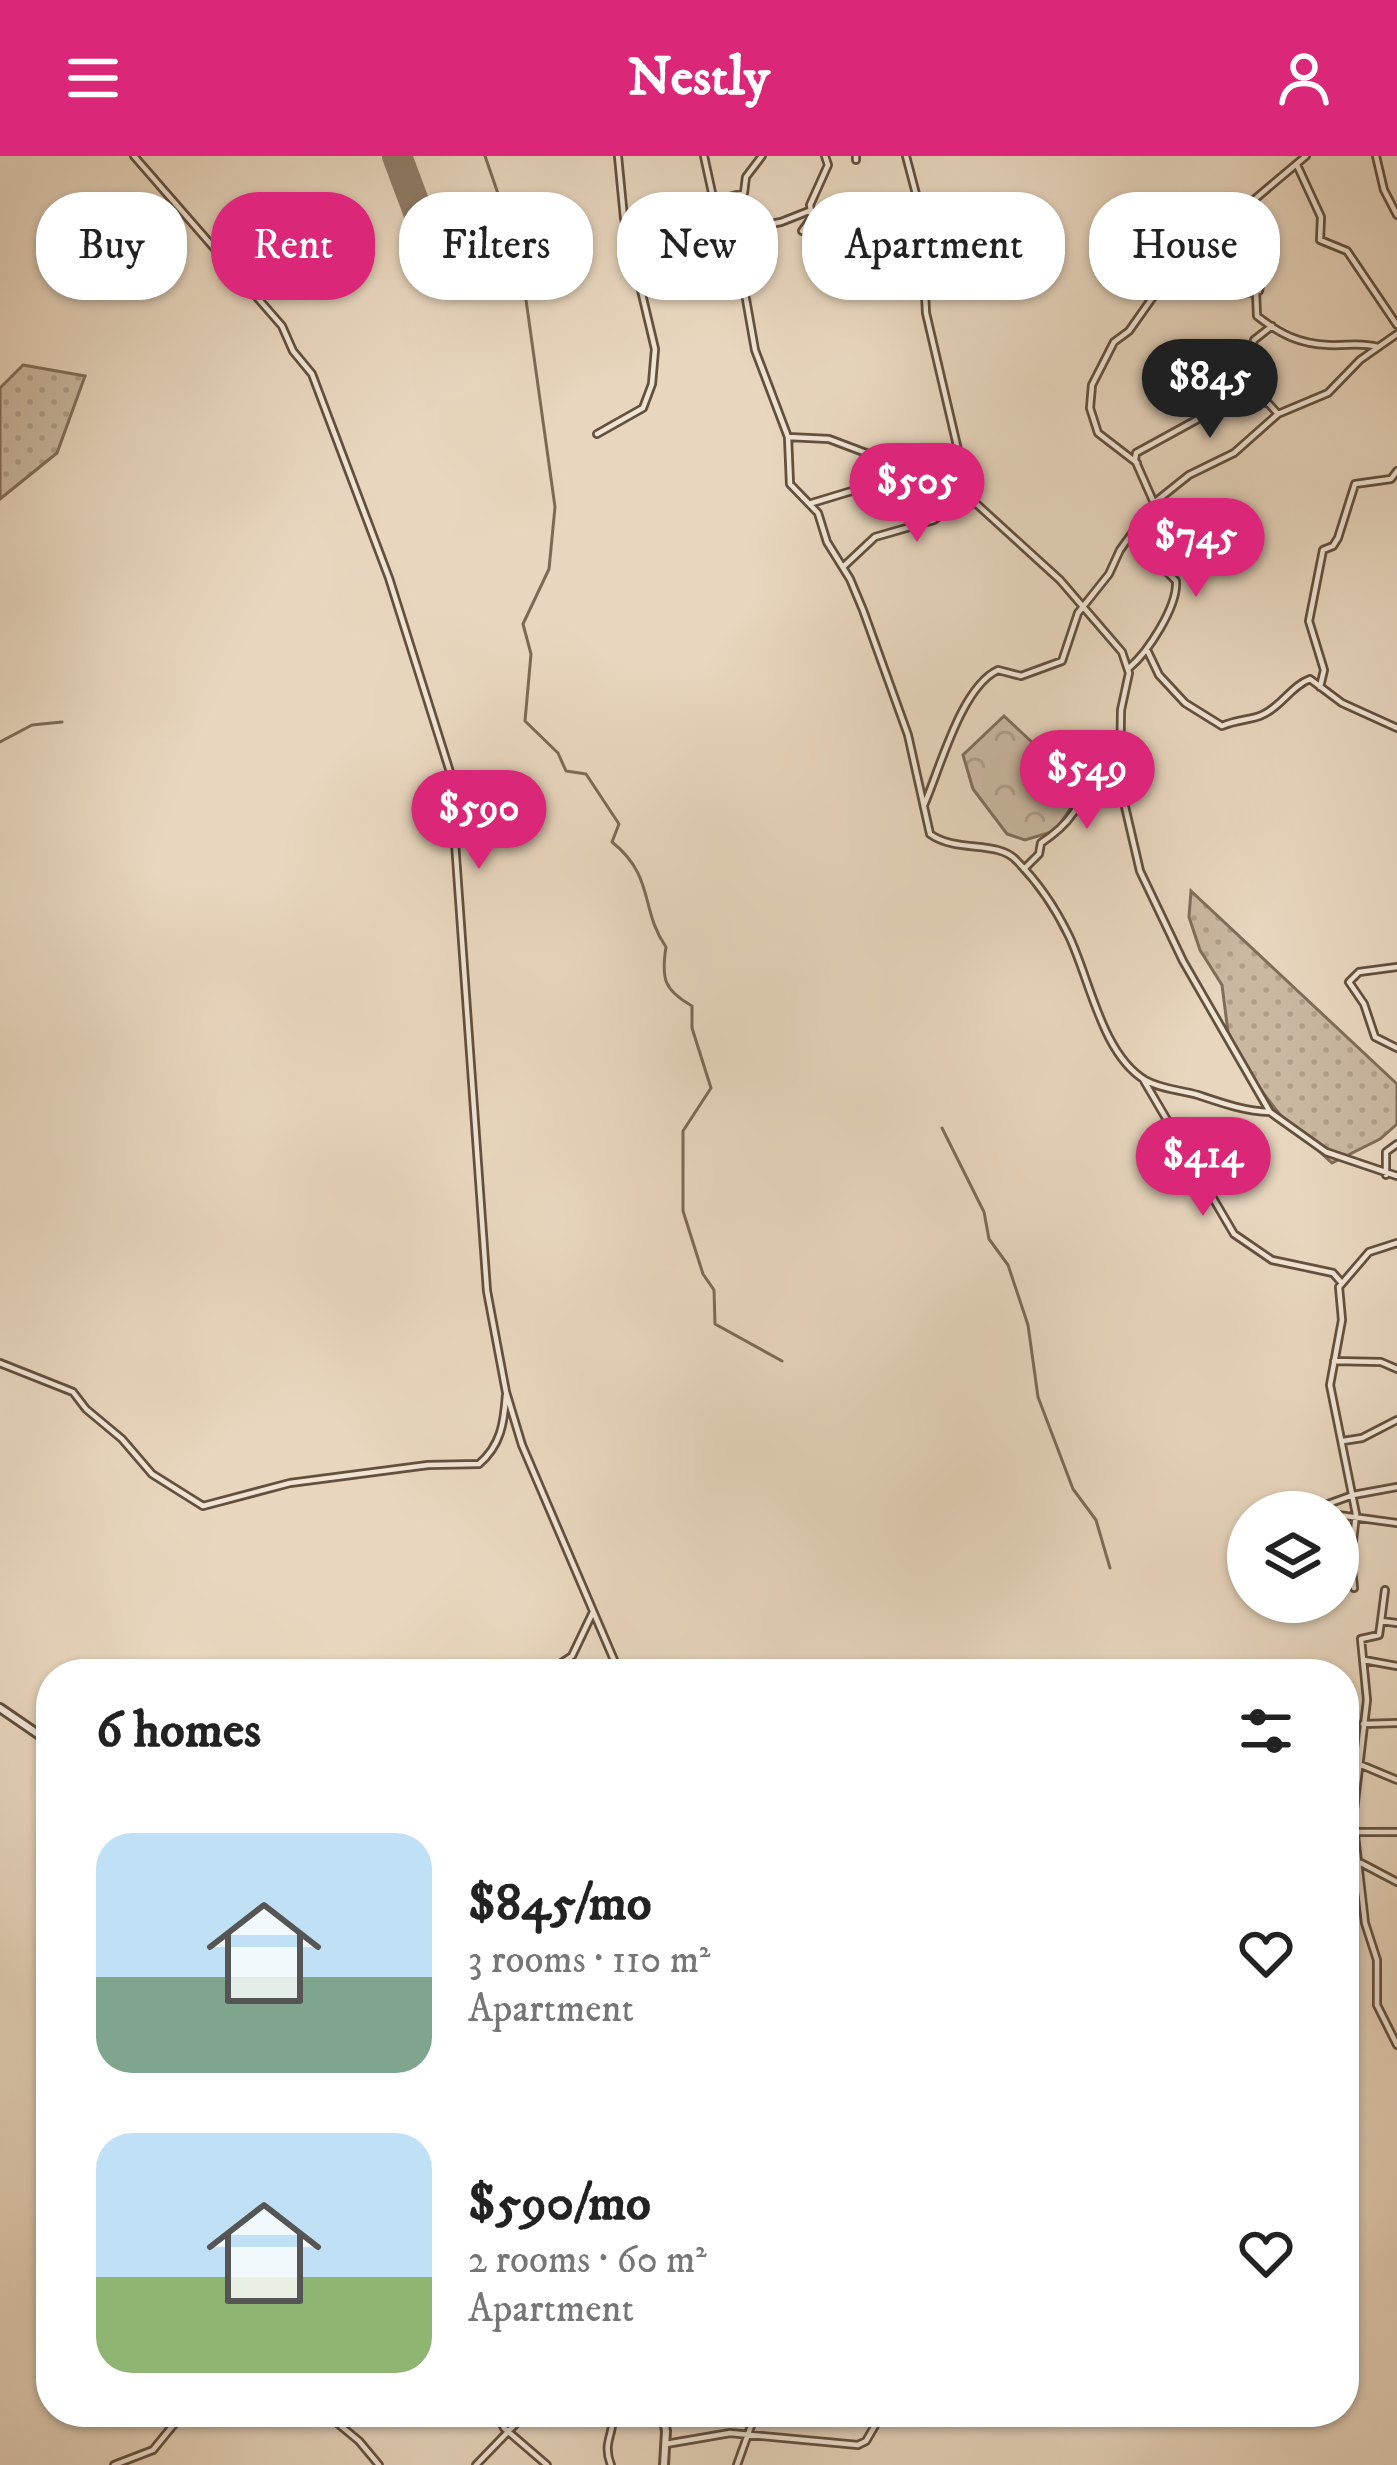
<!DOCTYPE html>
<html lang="en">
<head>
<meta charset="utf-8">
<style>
	:root { --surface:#fff; --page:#f6f6f6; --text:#222; --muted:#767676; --accent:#db2777 }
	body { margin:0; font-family:"IM FELL DW Pica",serif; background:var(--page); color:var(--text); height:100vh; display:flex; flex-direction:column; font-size:45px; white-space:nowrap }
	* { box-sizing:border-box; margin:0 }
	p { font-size:39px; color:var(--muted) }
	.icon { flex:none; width:66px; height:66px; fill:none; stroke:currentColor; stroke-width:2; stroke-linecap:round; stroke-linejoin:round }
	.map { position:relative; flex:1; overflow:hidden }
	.side { position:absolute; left:36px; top:1503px; width:1323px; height:768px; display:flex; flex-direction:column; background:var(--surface); border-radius:48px; box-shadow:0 3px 9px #0004 }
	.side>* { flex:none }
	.banner { position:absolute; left:36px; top:36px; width:1326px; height:108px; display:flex; gap:24px }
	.tools { position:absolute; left:1227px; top:1335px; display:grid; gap:24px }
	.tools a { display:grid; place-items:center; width:132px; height:132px; border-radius:50%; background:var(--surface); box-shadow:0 3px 9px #0004; font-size:60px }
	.price { position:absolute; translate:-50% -102px; padding:0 27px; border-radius:42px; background:var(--accent); color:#fff; font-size:39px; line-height:78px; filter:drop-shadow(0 3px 6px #0008) }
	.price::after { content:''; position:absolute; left:50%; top:72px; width:36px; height:27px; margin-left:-18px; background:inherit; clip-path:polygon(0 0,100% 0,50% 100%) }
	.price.current { background:#222; color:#fff }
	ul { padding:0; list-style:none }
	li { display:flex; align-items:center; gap:36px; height:300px; padding:0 60px }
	li span { display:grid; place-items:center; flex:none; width:336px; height:240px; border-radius:36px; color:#555 }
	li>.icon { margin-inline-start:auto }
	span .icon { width:144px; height:144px; fill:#fffc; stroke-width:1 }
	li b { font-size:51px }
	h2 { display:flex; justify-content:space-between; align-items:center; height:144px; padding:0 60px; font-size:51px }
	.chip { padding:0 42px; border-radius:48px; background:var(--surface); box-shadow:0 3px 9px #0004; font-size:42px; line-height:108px }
	.chip.current { background:var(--accent); color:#fff }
	header { display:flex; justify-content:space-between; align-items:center; height:156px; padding:0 60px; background:var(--accent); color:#fff; font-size:54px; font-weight:700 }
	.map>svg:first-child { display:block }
	.grass { fill:url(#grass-dots); stroke:#806e5a; stroke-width:3 }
	.forest { fill:url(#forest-crowns); stroke:#806e5a; stroke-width:3 }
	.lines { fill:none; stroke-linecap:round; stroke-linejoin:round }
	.stream { stroke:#7d6a56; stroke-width:3 }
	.runway { stroke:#907d68; stroke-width:30 }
	.minor-casing { stroke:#63503d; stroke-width:10 }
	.tertiary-casing { stroke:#63503d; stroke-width:12 }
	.minor { stroke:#f0e4d5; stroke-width:4.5 }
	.tertiary { stroke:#f0e4d5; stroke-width:6 }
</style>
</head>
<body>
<header><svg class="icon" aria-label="menu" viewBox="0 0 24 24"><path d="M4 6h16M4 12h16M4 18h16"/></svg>Nestly<svg class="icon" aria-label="person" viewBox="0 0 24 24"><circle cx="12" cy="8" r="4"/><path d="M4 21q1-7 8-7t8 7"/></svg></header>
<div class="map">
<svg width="1397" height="2309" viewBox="0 0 1397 2309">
	<defs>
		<pattern id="grass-dots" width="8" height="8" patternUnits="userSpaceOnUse" patternTransform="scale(3)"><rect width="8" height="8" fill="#cab8a1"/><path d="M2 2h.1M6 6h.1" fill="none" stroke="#ae9e8a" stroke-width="1.8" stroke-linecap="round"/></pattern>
		<pattern id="forest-crowns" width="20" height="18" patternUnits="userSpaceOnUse" patternTransform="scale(3)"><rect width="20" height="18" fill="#cab8a1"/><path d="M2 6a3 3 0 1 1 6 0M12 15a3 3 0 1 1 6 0" fill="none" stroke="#ae9e8a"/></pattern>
	</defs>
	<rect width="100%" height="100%" fill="#e8d6be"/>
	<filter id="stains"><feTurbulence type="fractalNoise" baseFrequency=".00167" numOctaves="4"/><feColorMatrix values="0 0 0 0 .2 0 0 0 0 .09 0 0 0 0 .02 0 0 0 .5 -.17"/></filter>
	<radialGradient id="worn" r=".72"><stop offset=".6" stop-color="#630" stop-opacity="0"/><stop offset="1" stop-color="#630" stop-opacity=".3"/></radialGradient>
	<path class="grass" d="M23,209L85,220L57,297L0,343V232Z
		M1191,735L1397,928V968L1380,983L1332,1007L1281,960L1246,915L1228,876L1222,829L1200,794L1189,761Z"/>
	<path class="forest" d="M1004,560L1083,634L1055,675L1025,684L1007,678L973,633L963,599Z"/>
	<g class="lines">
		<path class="stream" d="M485,0L520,101L555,351L549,413L523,468L531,498L525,565L558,597L566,615L586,618L619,668L612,686C655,720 640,754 666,791C661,823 664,834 692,850V872L711,932L683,975V1055L703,1118L714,1134L715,1168L782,1205
			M0,586L32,569L62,566
			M942,972L984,1056L989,1083L1008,1109L1028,1169L1038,1241L1073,1333L1096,1364L1110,1412"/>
		<path class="runway" d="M397,0L430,88"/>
		<g class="minor-casing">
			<path id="minor" d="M134,0L282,170L293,195L312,218L389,422L450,616L487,1135L506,1236L522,1289L620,1518
				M704,0L716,55L746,143L755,194L788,281L790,328L818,357L827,386L850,423L863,454L908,579L930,678C956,697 997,684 1016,704C1037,725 1056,753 1069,780C1090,824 1102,898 1145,924C1160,933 1181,934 1198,939C1222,947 1244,955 1270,956
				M856,0V4
				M906,0L921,57L926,157L969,341
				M1376,0L1384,34L1397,59
				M1297,9L1321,61L1320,84L1347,95L1397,169
				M714,45L744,37L746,21L762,0
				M1250,51L1272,70L1259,135
				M811,55L810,49L828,9L825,0
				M722,77L781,66L809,55L813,60L802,75
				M1201,109L1219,117L1240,137L1256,136L1257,160C1280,178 1299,188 1329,189C1347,190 1359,186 1378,191
				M1242,237L1269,248L1278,258
				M597,278L643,252L652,228L655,193L624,62L618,0
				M788,281L829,283L919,317L970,342L1060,424L1122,496L1129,517L1121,554L1120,629L1140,715L1183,805L1270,956L1326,996L1397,1020
				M1137,307L1098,277L1090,252L1092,229L1114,186L1129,175L1160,131L1200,111L1230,64L1306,0
				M812,347L855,334L876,317L898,309
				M1154,347L1135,304L1136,297L1240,240L1254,184L1272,170
				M843,411L875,381L934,364L965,342
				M1148,496L1159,519L1185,547L1222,570C1238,563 1252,564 1262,559C1281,551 1291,530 1310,523L1342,547L1397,572
				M1129,512C1148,496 1178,450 1176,425C1152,403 1147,383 1152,351
				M1320,531L1324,514L1309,465L1323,394L1333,390L1338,382L1355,328L1391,323L1397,315
				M924,649C940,613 961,531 998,514L1021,520L1062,505L1078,457L1109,418L1120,394L1154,347L1189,319L1234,297L1278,258L1328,237L1360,204L1397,178
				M1024,713L1039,698L1041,687C1073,666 1079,650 1093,615L1119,599
				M1397,811L1359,816L1349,826L1364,848L1375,881L1397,892
				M1143,923L1234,1078L1272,1104L1333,1117L1340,1125
				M1386,1019V996L1397,988
				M1334,1205L1381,1206L1397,1213
				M0,1207L73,1236L86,1253L122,1283L152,1318L203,1350L290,1327L428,1309L479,1308C501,1289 504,1267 506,1239
				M1343,1285L1362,1282L1397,1264
				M1314,1353L1353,1339L1397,1331
				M1338,1359L1397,1367
				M1354,1432L1351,1403L1356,1358L1330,1229L1342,1164L1339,1131L1369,1096L1397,1087
				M1381,1465L1385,1434
				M1397,1467L1381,1465L1379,1479L1361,1483L1367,1544L1353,1662L1365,1767L1377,1804V1849L1397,1889
				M1364,1504L1397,1510
				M553,1518L557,1510L572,1500L593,1456
				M1363,1568L1397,1567
				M1359,1608L1397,1624
				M1344,1676H1397
				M1361,1707L1397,1726
				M324,2256L359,2285L379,2309
				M496,2256L504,2272L547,2309
				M611,2256C617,2277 601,2284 611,2309
				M666,2288L730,2277L858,2289L866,2285L883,2256
				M114,2309L153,2294L184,2256
				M476,2309L527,2256
				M737,2309L756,2256"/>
		</g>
		<g class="tertiary-casing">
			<path id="tertiary" d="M0,1552L51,1587
				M662,2256L666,2275L664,2309"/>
		</g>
		<use href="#minor" class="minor"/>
		<use href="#tertiary" class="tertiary"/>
	</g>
	<rect width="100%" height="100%" filter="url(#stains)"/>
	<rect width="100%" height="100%" fill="url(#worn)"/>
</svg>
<div class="tools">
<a><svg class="icon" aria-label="layers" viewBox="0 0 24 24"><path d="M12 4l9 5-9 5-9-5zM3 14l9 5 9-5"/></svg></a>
</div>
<b class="price current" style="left:1210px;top:285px">$845</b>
<b class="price" style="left:917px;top:389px">$505</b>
<b class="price" style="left:1196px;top:444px">$745</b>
<b class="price" style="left:1087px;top:676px">$549</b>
<b class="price" style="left:479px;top:716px">$590</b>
<b class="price" style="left:1203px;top:1063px">$414</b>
<div class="banner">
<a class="chip">Buy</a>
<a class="chip current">Rent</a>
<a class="chip">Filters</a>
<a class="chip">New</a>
<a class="chip">Apartment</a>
<a class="chip">House</a>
</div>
<section class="side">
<h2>6 homes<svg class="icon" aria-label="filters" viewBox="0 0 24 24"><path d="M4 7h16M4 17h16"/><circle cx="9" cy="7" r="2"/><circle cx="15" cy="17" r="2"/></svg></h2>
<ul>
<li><span style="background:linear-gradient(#bfe0f5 60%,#7fa58c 0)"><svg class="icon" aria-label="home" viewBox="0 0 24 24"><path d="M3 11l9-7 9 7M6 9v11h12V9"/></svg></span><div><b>$845/mo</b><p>3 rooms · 110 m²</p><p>Apartment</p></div><svg class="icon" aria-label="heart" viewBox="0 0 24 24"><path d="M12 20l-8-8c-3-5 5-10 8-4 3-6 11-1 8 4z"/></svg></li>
<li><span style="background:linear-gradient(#bfe0f5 60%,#8fb573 0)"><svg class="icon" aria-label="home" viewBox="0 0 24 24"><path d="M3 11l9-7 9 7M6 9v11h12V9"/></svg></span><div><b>$590/mo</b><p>2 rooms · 60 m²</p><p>Apartment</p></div><svg class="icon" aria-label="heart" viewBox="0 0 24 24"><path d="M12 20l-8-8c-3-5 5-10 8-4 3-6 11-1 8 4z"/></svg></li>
</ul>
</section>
</div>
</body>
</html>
